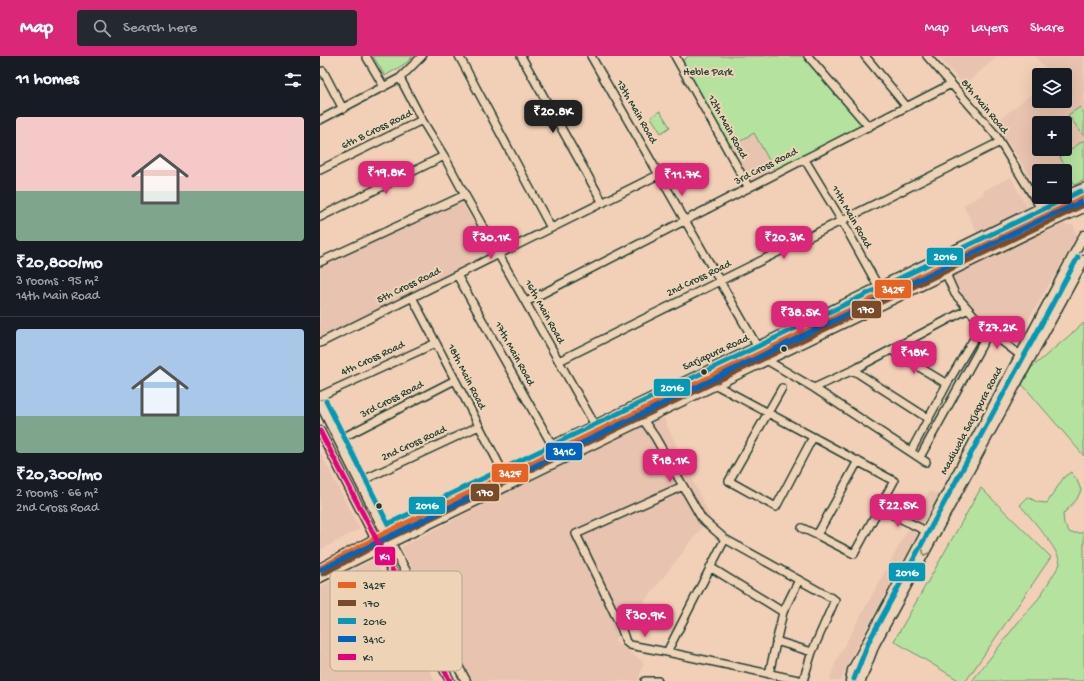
<!DOCTYPE html>
<html lang="en">
<head>
<meta charset="utf-8">
<style>
	:root { --surface:#171b24; --page:#242831; --text:#f1f3f6; --muted:#9ea1a6; --line:#363941; --accent:#db2777 }
	body { margin:0; font-family:"Gochi Hand",sans-serif; background:var(--page); color:var(--text); height:100vh; display:flex; flex-direction:column; font-size:15px; white-space:nowrap }
	* { box-sizing:border-box; margin:0 }
	p { font-size:13px; color:var(--muted) }
	.icon { flex:none; width:22px; height:22px; fill:none; stroke:currentColor; stroke-width:2; stroke-linecap:round; stroke-linejoin:round }
	.map { position:relative; flex:1; overflow:hidden }
	.sheet { display:flex; flex-direction:column; background:var(--surface); width:320px }
	.sheet>* { flex:none }
	.fabs { position:absolute; left:712px; top:12px; display:grid; gap:8px }
	.fabs a { display:grid; place-items:center; width:40px; height:40px; border-radius:4px; background:var(--surface); box-shadow:0 4px 16px #0002; font-size:20px }
	.price { position:absolute; translate:-50% -34px; padding:0 9px; border-radius:8px; background:var(--accent); color:#fff; font-size:13px; line-height:26px; filter:drop-shadow(0 1px 2px #0008) }
	.price::after { content:''; position:absolute; left:50%; top:24px; width:12px; height:9px; margin-left:-6px; background:inherit; clip-path:polygon(0 0,100% 0,50% 100%) }
	.price.active { background:#222; color:#fff }
	ul { padding:0; list-style:none }
	li { display:grid; align-content:center; gap:8px; height:212px; padding:0 16px }
	li+li { border-top:1px solid var(--line) }
	li span { display:grid; place-items:center; height:124px; border-radius:4px; color:#555 }
	li>.icon { margin-inline-start:auto }
	span .icon { width:72px; height:72px; fill:#fffc; stroke-width:1 }
	li b { font-size:17px }
	h2 { display:flex; justify-content:space-between; align-items:center; height:48px; padding:0 16px; font-size:17px }
	header { display:flex; align-items:center; gap:24px; box-sizing:border-box; height:56px; padding:0 20px; background:var(--accent); color:#fff }
	header strong { font-size:19px }
	nav { display:flex; gap:22px; margin-inline-start:auto; font-size:14px }
	.search { width:280px; height:36px; background:var(--page); display:flex; align-items:center; gap:10px; box-sizing:border-box; padding:0 14px; border-radius:4px; color:var(--muted); font-size:15px }
	main { display:flex; flex:1; min-height:0 }
	.map>svg:first-child { display:block }
	.built { fill:#e8c3af; fill-rule:evenodd }
	.green { fill:#b6e2a0; stroke:#6a906a }
	.lines { fill:none; stroke-linecap:round; stroke-linejoin:round }
	.minor-casing { stroke:#1f3d34; stroke-width:10 }
	.major-casing { stroke:#1f3d34; stroke-width:11 }
	.minor { stroke:#efd3b6; stroke-width:7 }
	.major { stroke:#efd3b6; stroke-width:8 }
	.bus-1-casing { stroke:#efd3b6; stroke-width:8 }
	.bus-2-casing { stroke:#efd3b6; stroke-width:8 }
	.bus-3-casing { stroke:#efd3b6; stroke-width:8 }
	.bus-4-casing { stroke:#efd3b6; stroke-width:8 }
	.bus-5-casing { stroke:#efd3b6; stroke-width:8 }
	.bus-1 { stroke:#e76323; stroke-width:5 }
	.bus-2 { stroke:#7a4b2a; stroke-width:5 }
	.bus-3 { stroke:#0599b7; stroke-width:5 }
	.bus-4 { stroke:#0065bd; stroke-width:5 }
	.bus-5 { stroke:#e5007d; stroke-width:5 }
	.oneway { stroke:#7d806e }
	.bus-dot { fill:#1f3d34; stroke:#efd3b6; stroke-width:1.5 }
	.labels { text-anchor:middle; dominant-baseline:central; stroke-width:4; stroke-linejoin:round; paint-order:stroke }
	.park-label { font-size:11px; fill:#274539; stroke:#efd3b6 }
	.street-label { font-size:11px; fill:#1f3d34; stroke:#efd3b6 }
	.key { fill:#efd3b6; stroke:#b1a68f; stroke-width:1 }
	.key-label { font-size:11px; fill:#1f3d34 }
	.line-badge { stroke:#efd3b6; stroke-width:1.5 }
	.badge-label { font-size:11px; text-anchor:middle; font-weight:bold; fill:#fff }
</style>
</head>
<body>
<header>
<strong>Map</strong>
<div class="search"><svg class="icon" aria-label="search" viewBox="0 0 24 24"><circle cx="10" cy="10" r="6"/><path d="M15 15l6 6"/></svg>Search here</div>
<nav><a>Map</a><a>Layers</a><a>Share</a></nav>
</header>
<main>
<section class="sheet">
<h2>11 homes<svg class="icon" aria-label="filters" viewBox="0 0 24 24"><path d="M4 7h16M4 17h16"/><circle cx="9" cy="7" r="2"/><circle cx="15" cy="17" r="2"/></svg></h2>
<ul>
<li><span style="background:linear-gradient(#f6c9c9 60%,#7fa58c 0)"><svg class="icon" aria-label="home" viewBox="0 0 24 24"><path d="M3 11l9-7 9 7M6 9v11h12V9"/></svg></span><div><b>₹20,800/mo</b><p>3 rooms · 95 m²</p><p>14th Main Road</p></div></li>
<li><span style="background:linear-gradient(#a9c7e8 70%,#7fa58c 0)"><svg class="icon" aria-label="home" viewBox="0 0 24 24"><path d="M3 11l9-7 9 7M6 9v11h12V9"/></svg></span><div><b>₹20,300/mo</b><p>2 rooms · 66 m²</p><p>2nd Cross Road</p></div></li>
</ul>
</section>
<div class="map">
<svg width="764" height="625" viewBox="0 0 764 625">
	<rect width="100%" height="100%" fill="#f2d0b7"/>
	<filter id="ink" filterUnits="userSpaceOnUse"><feTurbulence type="fractalNoise" baseFrequency=".025" numOctaves="2"/><feDisplacementMap in="SourceGraphic" scale="8" xChannelSelector="R" yChannelSelector="G"/><feConvolveMatrix kernelMatrix="1 2 1 2 8 2 1 2 1" color-interpolation-filters="sRGB"/></filter>
	<g filter="url(#ink)">
		<path class="built" d="M617,0H678L644,29Z
			M715,0H764V124L745,134V115H719V133L675,67L719,32V45H745V19H731ZM719,67H745V93H719Z
			M434,77L455,115L431,128L410,91Z
			M691,121L707,153L658,178L643,149L664,138L663,135Z
			M141,145L173,199L0,281V212Z
			M735,168L754,169L757,181L688,298L658,273L633,241L623,222Z
			M343,361L390,461L294,585L324,606L318,625H152L81,491L180,440Z
			M0,396L40,473L0,494Z
			M609,435L619,438L530,603L521,625H510L511,619L517,603Z
			M55,503L115,625H0V531Z"/>
		<path class="green" d="M53,0H93L86,7L65,20Z
			M368,0H487L545,69L455,115L434,77L410,91L361,7Z
			M760,51L764,57V79H763L748,59Z
			M340,55L350,71L341,77L331,61Z
			M764,84V124L755,129L740,101Z
			M764,267V400L702,328L710,313Z
			M751,416L757,424L761,434L757,443L743,458L744,468L750,477H761L764,476V625H652L703,560L719,542L740,508C740,494 710,461 700,449L708,441L717,446L727,447L744,421Z
			M661,432L731,501L646,625H640L574,585Z"/>
		<g class="lines">
			<g class="minor-casing">
				<path id="minor" d="M46,0L64,31
					M139,0L231,172
					M201,0L283,147
					M271,0L437,290
					M355,0L429,132
					M488,0L549,71
					M545,0L587,51
					M607,0L675,78L717,146L724,160
					M0,16L3,15L23,53
					M80,22L102,64L124,100L145,139L276,371
					M0,64L80,22L102,0
					M485,104L522,165L558,230
					M0,114L102,64
					M745,139L764,131
					M0,161L124,100
					M0,206L145,139
					M626,218L635,238L666,273L700,299
					M137,219L232,389L437,290L741,141
					M92,241L180,410
					M206,246L631,28
					M0,287L338,119
					M571,294L627,328
					M444,296L448,305L494,332L606,406
					M239,305L680,86
					M533,314L609,363
					M396,329L493,381L456,451L409,425L462,332
					M494,332L533,314L648,253
					M0,340L116,287
					M324,365L335,381L382,463L405,483L347,596L483,625L492,596L515,544L405,483
					M493,381L574,425L534,498L497,479L538,405
					M18,384L135,324
					M591,395L627,328L662,269
					M600,401L669,276
					M39,426L159,370
					M559,452L606,475
					M482,472L497,479
					M390,511L463,556
					M456,585L492,596
					M347,596L310,589L306,586L301,571L256,478L363,430
					M449,618L463,556L479,524
					M325,625H338"/>
			</g>
			<g class="major-casing">
				<path id="major" d="M0,348L70,486L146,625
					M0,375L73,517L130,625
					M0,512L65,477L764,141
					M0,522C241,402 484,288 726,169L764,152
					M530,625L532,614L764,179
					M541,625L555,588L764,204"/>
			</g>
			<use href="#minor" class="minor"/>
			<use href="#major" class="major"/>
			<g class="bus-1-casing">
				<path id="bus-1" d="M0,512L65,477L764,141"/>
			</g>
			<g class="bus-2-casing">
				<path id="bus-2" d="M3,518L68,483L764,149"/>
			</g>
			<g class="bus-3-casing">
				<path id="bus-3" d="M6,345L68,468L761,135
					M534,623L549,585L758,201"/>
			</g>
			<g class="bus-4-casing">
				<path id="bus-4" d="M0,514L723,163L761,146"/>
			</g>
			<g class="bus-5-casing">
				<path id="bus-5" d="M0,375L130,625"/>
			</g>
			<use href="#bus-1" class="bus-1"/>
			<use href="#bus-2" class="bus-2"/>
			<use href="#bus-3" class="bus-3"/>
			<use href="#bus-4" class="bus-4"/>
			<use href="#bus-5" class="bus-5"/>
		</g>
		<defs><path id="oneway-chevron" d="M-2-3.5L2.5 0L-2 3.5" fill="none" stroke-width="1.6" stroke-linecap="round" stroke-linejoin="round"/></defs>
		<use class="oneway" href="#oneway-chevron" transform="translate(605 497) rotate(118)"/>
	</g>
	<g class="bus-dot">
		<circle cx="464" cy="293" r="3.5"/>
		<circle cx="384" cy="316" r="3.5"/>
		<circle cx="59" cy="450" r="3.5"/>
	</g>
	<g class="labels">
		<g class="park-label">
			<text x="388" y="17">Heble Park</text>
		</g>
		<g class="street-label">
			<text transform="translate(664 51) rotate(50)">8th Main Road</text>
			<text transform="translate(316 56) rotate(60)">13th Main Road</text>
			<text transform="translate(407 71) rotate(61)">12th Main Road</text>
			<text transform="translate(57 74) rotate(-26)">6th B Cross Road</text>
			<text transform="translate(446 111) rotate(-27)">3rd Cross Road</text>
			<text transform="translate(531 161) rotate(60)">11th Main Road</text>
			<text transform="translate(379 223) rotate(-26)">2nd Cross Road</text>
			<text transform="translate(89 230) rotate(-26)">5th Cross Road</text>
			<text transform="translate(224 256) rotate(61)">16th Main Road</text>
			<text transform="translate(396 297) rotate(-25)">Sarjapura Road</text>
			<text transform="translate(194 298) rotate(61)">17th Main Road</text>
			<text transform="translate(53 303) rotate(-25)">4th Cross Road</text>
			<text transform="translate(146 321) rotate(63)">18th Main Road</text>
			<text transform="translate(72 344) rotate(-27)">3rd Cross Road</text>
			<text transform="translate(652 365) rotate(-62)">Madiwala Sarjapura Road</text>
			<text transform="translate(94 388) rotate(-25)">2nd Cross Road</text>
		</g>
	</g>
	<rect x="10" y="515" width="132" height="100" rx="6" class="key"/>
	<rect x="18" y="526" width="18" height="6" fill="#e76323"/>
	<rect x="18" y="544" width="18" height="6" fill="#7a4b2a"/>
	<rect x="18" y="562" width="18" height="6" fill="#0599b7"/>
	<rect x="18" y="580" width="18" height="6" fill="#0065bd"/>
	<rect x="18" y="598" width="18" height="6" fill="#e5007d"/>
	<g class="key-label">
		<text x="43" y="533">342F</text>
		<text x="43" y="551">170</text>
		<text x="43" y="569">201G</text>
		<text x="43" y="587">341C</text>
		<text x="43" y="605">K1</text>
	</g>
	<g class="line-badge">
		<rect x="606" y="191" width="38" height="19" rx="4" fill="#0599b7"/>
		<rect x="554" y="223" width="38" height="20" rx="4" fill="#e76323"/>
		<rect x="531" y="244" width="31" height="19" rx="4" fill="#7a4b2a"/>
		<rect x="333" y="322" width="38" height="19" rx="4" fill="#0599b7"/>
		<rect x="225" y="386" width="38" height="19" rx="4" fill="#0065bd"/>
		<rect x="171" y="407" width="38" height="20" rx="4" fill="#e76323"/>
		<rect x="150" y="427" width="30" height="19" rx="4" fill="#7a4b2a"/>
		<rect x="88" y="440" width="38" height="19" rx="4" fill="#0599b7"/>
		<rect x="54" y="490" width="22" height="20" rx="4" fill="#e5007d"/>
		<rect x="568" y="506" width="38" height="20" rx="4" fill="#0599b7"/>
	</g>
	<g class="badge-label">
		<text x="625" y="204">201G</text>
		<text x="573" y="237">342F</text>
		<text x="546" y="257">170</text>
		<text x="352" y="335">201G</text>
		<text x="244" y="399">341C</text>
		<text x="190" y="421">342F</text>
		<text x="165" y="440">170</text>
		<text x="107" y="453">201G</text>
		<text x="65" y="504">K1</text>
		<text x="587" y="520">201G</text>
	</g>
</svg>
<div class="fabs">
<a><svg class="icon" aria-label="layers" viewBox="0 0 24 24"><path d="M12 4l9 5-9 5-9-5zM3 14l9 5 9-5"/></svg></a>
<a>+</a>
<a>−</a>
</div>
<b class="price active" style="left:233px;top:78px">₹20.8K</b>
<b class="price" style="left:66px;top:139px">₹19.8K</b>
<b class="price" style="left:362px;top:141px">₹11.7K</b>
<b class="price" style="left:171px;top:204px">₹30.1K</b>
<b class="price" style="left:464px;top:204px">₹20.3K</b>
<b class="price" style="left:480px;top:279px">₹38.5K</b>
<b class="price" style="left:677px;top:294px">₹27.2K</b>
<b class="price" style="left:594px;top:319px">₹18K</b>
<b class="price" style="left:350px;top:427px">₹18.1K</b>
<b class="price" style="left:578px;top:472px">₹22.5K</b>
<b class="price" style="left:325px;top:582px">₹30.9K</b>
</div>
</main>
</body>
</html>
